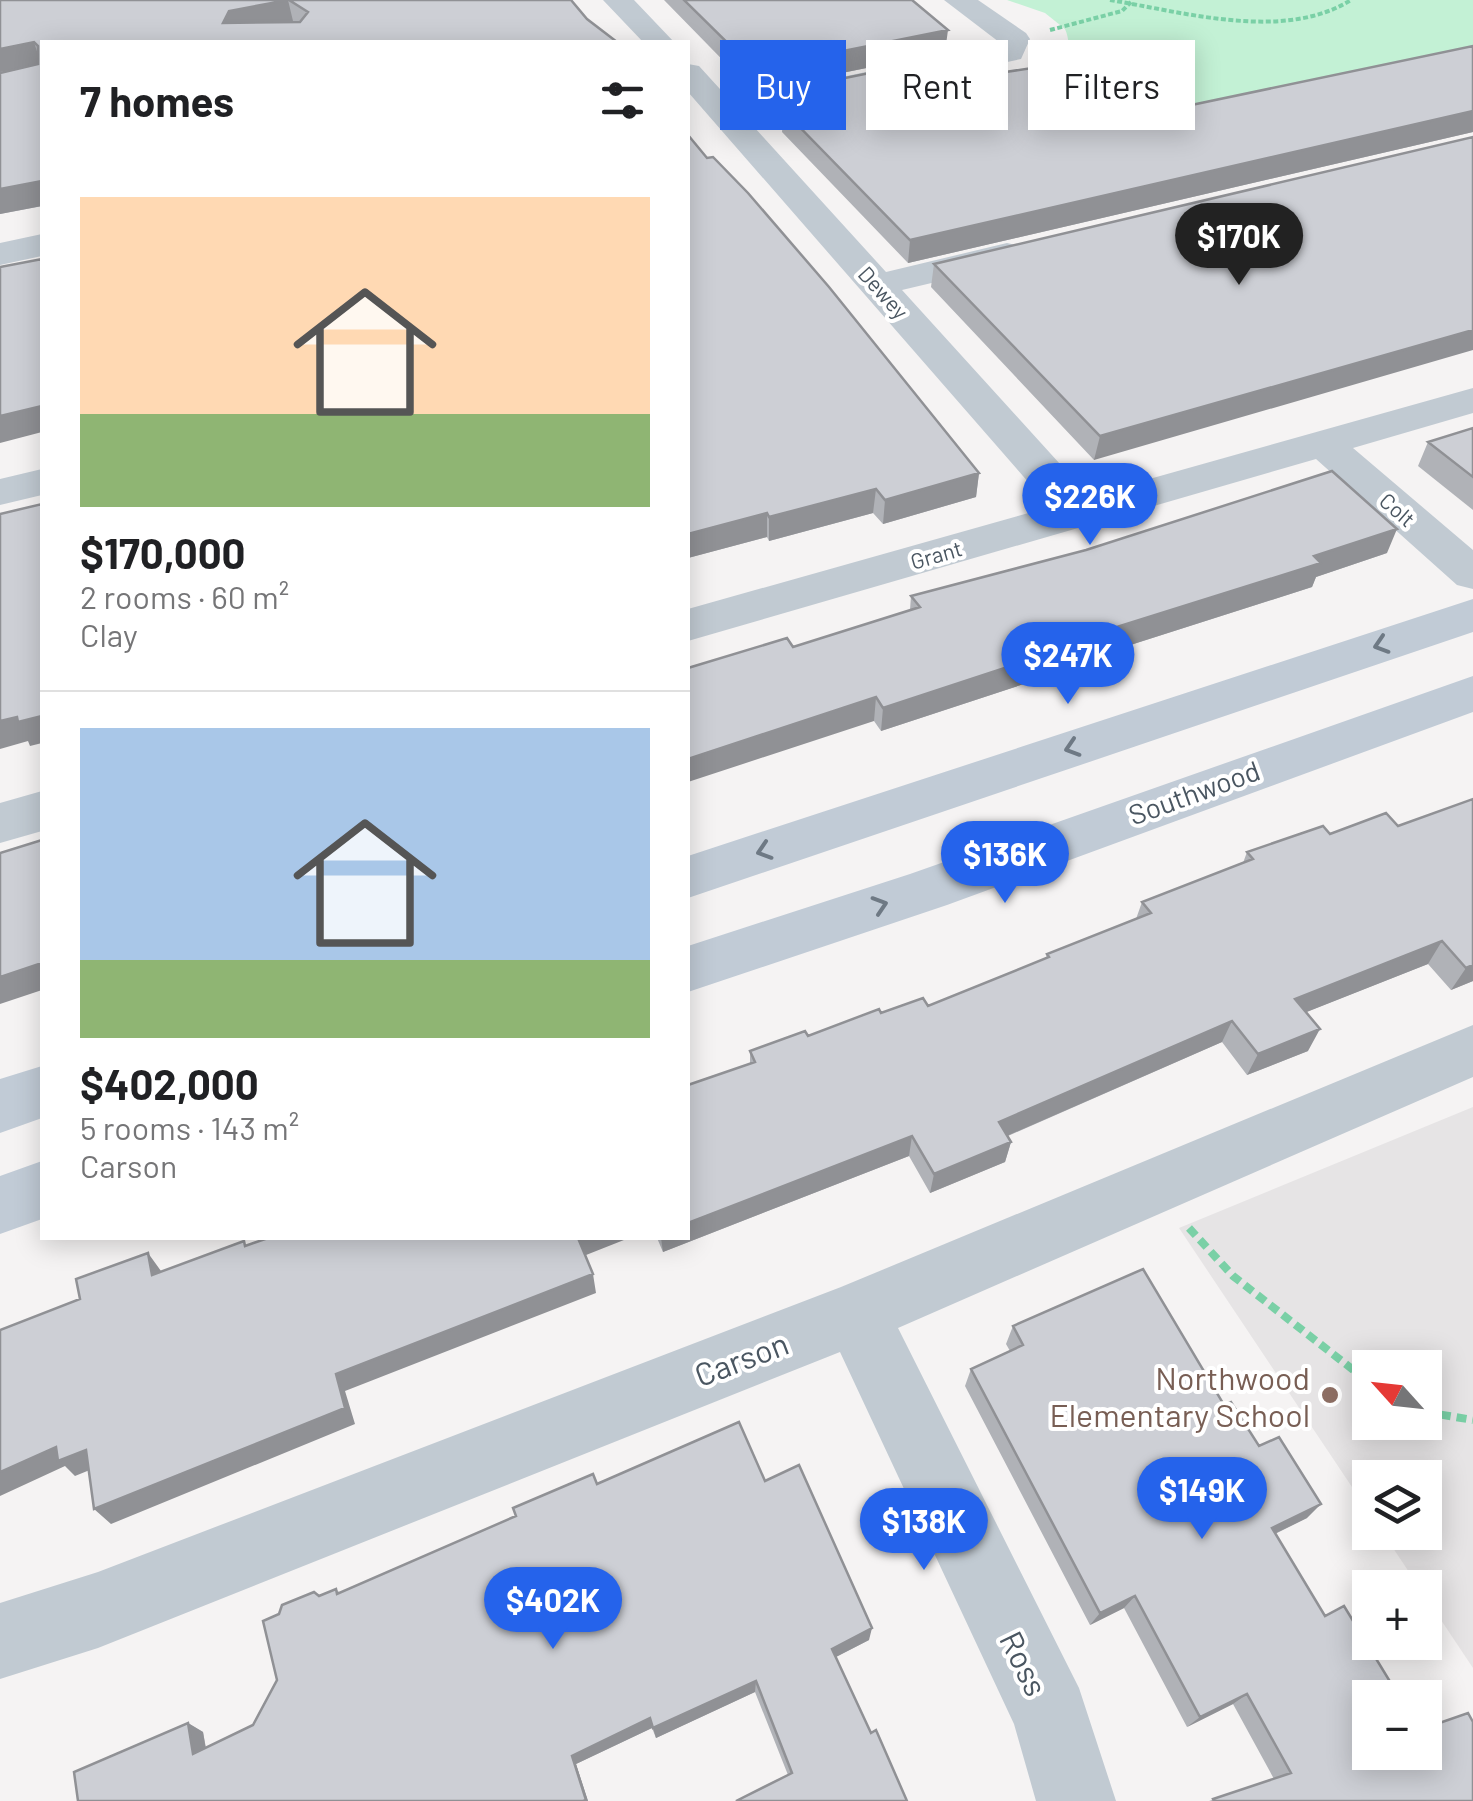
<!DOCTYPE html>
<html lang="en">
<head>
<meta charset="utf-8">
<style>
	:root { --surface:#fff; --page:#f2f2f2; --text:#202124; --muted:#757577; --line:#e0e0e0; --accent:#2563eb }
	body { margin:0; font-family:Barlow,sans-serif; background:var(--page); color:var(--text); height:100vh; display:flex; flex-direction:column; font-size:38px; white-space:nowrap }
	* { box-sizing:border-box; margin:0 }
	p { font-size:32px; color:var(--muted) }
	.icon { flex:none; width:55px; height:55px; fill:none; stroke:currentColor; stroke-width:2; stroke-linecap:round; stroke-linejoin:round }
	.map { position:relative; flex:1; overflow:hidden }
	.sheet { position:absolute; left:40px; top:40px; width:650px; height:1200px; display:flex; flex-direction:column; background:var(--surface); border-radius:0px; box-shadow:0 5px 25px #0003 }
	.sheet>* { flex:none }
	.top-card { position:absolute; left:720px; top:40px; width:602px; height:90px; display:flex; gap:20px }
	.needle { width:65px; rotate:297deg }
	.fabs { position:absolute; left:1352px; top:1350px; display:grid; gap:20px }
	.fabs a { display:grid; place-items:center; width:90px; height:90px; border-radius:0px; background:var(--surface); box-shadow:0 5px 25px #0003; font-size:50px }
	.price { position:absolute; translate:-50% -85px; padding:0 22px; border-radius:35px; background:var(--accent); color:#fff; font-size:32px; line-height:65px; filter:drop-shadow(0 2px 5px #0008) }
	.price::after { content:''; position:absolute; left:50%; top:60px; width:30px; height:22px; margin-left:-15px; background:inherit; clip-path:polygon(0 0,100% 0,50% 100%) }
	.price.current { background:#222; color:#fff }
	ul { padding:0; list-style:none }
	li { display:grid; align-content:center; gap:20px; height:530px; padding:0 40px }
	li+li { border-top:2px solid var(--line) }
	li span { display:grid; place-items:center; height:310px; border-radius:0px; color:#555 }
	li>.icon { margin-inline-start:auto }
	span .icon { width:180px; height:180px; fill:#fffc; stroke-width:1 }
	li b { font-size:42px }
	h2 { display:flex; justify-content:space-between; align-items:center; height:120px; padding:0 40px; font-size:42px }
	.chip { padding:0 35px; border-radius:0px; background:var(--surface); box-shadow:0 5px 25px #0003; font-size:35px; line-height:90px }
	.chip.current { background:var(--accent); color:#fff }
	.map>svg:first-child { display:block }
	.education { fill:#e6e4e5; fill-rule:evenodd }
	.green { fill:#c3f1d5 }
	.lines { fill:none; stroke-linecap:round; stroke-linejoin:round }
	.path-far1 { stroke:#7ad0a6; stroke-width:4; stroke-dasharray:5 2.5; stroke-linecap:butt }
	.path { stroke:#7ad0a6; stroke-width:8; stroke-dasharray:10 6; stroke-linecap:butt }
	.street { fill:#c1cad2; fill-rule:evenodd }
	.secondary { fill:#c1cbd6; fill-rule:evenodd }
	.wall { fill:#b0b2b7 }
	.shaded-wall { fill:#909195 }
	.building { fill:#cdcfd5; stroke:#909195; stroke-width:2.5 }
	.oneway { stroke:#6e7984 }
	.education-dot { fill:#8d6e63; stroke:#fff; stroke-width:4 }
	.labels { text-anchor:middle; dominant-baseline:central; stroke-width:8; stroke-linejoin:round; paint-order:stroke }
	.far-street-label { font-size:22px; fill:#4a5661; stroke:#fff }
	.street-label { font-size:28px; fill:#4a5661; stroke:#fff }
	.near-street-label { font-size:32px; fill:#4a5661; stroke:#fff }
	.near-education-label { font-size:32px; fill:#785e54; stroke:#fff; text-anchor:end }
</style>
</head>
<body>
<div class="map">
<svg width="1473" height="1801" viewBox="0 0 1473 1801">
	<rect width="100%" height="100%" fill="#f5f3f3"/>
	<path class="education" d="M1473,1107V1668L1425,1596V1588L1419,1587L1383,1533L1425,1532V1478H1370V1514L1179,1228ZM1370,1368H1425V1422H1370Z"/>
	<path class="green" d="M1007,0H1473V49L1088,130L1026,79C1050,71 1078,59 1065,29L1045,13Z"/>
	<g class="lines">
		<path class="path-far1" d="M1110,0C1183,12 1284,42 1351,0
			M1050,30L1122,11L1131,2"/>
		<path class="path" d="M1189,1228L1233,1276L1370,1383
			M1425,1412L1473,1420"/>
		<path class="street" d="M603,0H634L674,42H643Z
			M944,0H978L1026,33L1030,39L1021,59L745,117L886,272L1007,243L1020,246L1025,254L1020,262L902,290L1089,496L1473,388V413L1353,448L1473,550V589L1457,585L1316,459L688,641V609L1050,507L688,92V64L699,66L730,100L997,45L999,42Z
			M42,234V256L0,265V243Z
			M42,469V495L0,505V479Z
			M42,791V831L0,843V803Z
			M1473,1025V1077L898,1328L1079,1688L1116,1801H1036L1014,1724L840,1352L98,1648L0,1679V1603L98,1572L841,1287Z"/>
		<path class="secondary" d="M1473,599V632L688,898V856Z
			M1473,676V712L947,905L688,992V946L910,874Z
			M42,1066V1118L0,1133V1079Z
			M42,1161V1219L0,1234V1176Z"/>
	</g>
	<path class="wall" d="M0,0H571L587,19L42,42V206L0,214V73L18,69L0,72Z
		M664,0H912L945,52L753,91Z
		M1473,46V132L908,263L782,132L783,121L776,114V92L999,73L1101,124Z
		M688,135L979,473L976,497L883,524L873,513L769,541L767,537L688,558Z
		M1473,137L1094,460L931,287L934,264Z
		M1473,428V510L1418,466L1428,442Z
		M1387,553L1316,577L1312,587L1049,671L1048,676L881,731L874,721L793,647L910,610L911,596Z
		M1473,799V981L1451,990L1428,964L1306,1012L1308,1051L1247,1075L1222,1042L1008,1136L1011,1142L1005,1162L930,1193L909,1156L663,1252L657,1238H688L750,1063V1051L808,1036L881,1013L928,1006L1045,959L1047,954L1136,919L1142,902L1243,863L1247,852L1330,834L1398,826Z
		M1013,1326L1224,1405L1307,1518L1275,1534L1370,1698L1473,1801H1209L1274,1779L1233,1704L1187,1727L1124,1608L1090,1625L965,1386L971,1369L1010,1351L1006,1344Z
		M765,1481L869,1640L836,1657L871,1733L788,1775L755,1692L656,1738L652,1728L576,1764L588,1801H78L188,1723L203,1732L206,1748L253,1725L277,1680L279,1614L336,1589L340,1593L597,1484Z"/>
	<path class="shaded-wall" d="M288,0L293,21L234,32L223,23L229,11Z
		M948,30L945,52L753,91L754,69Z
		M34,42L41,64L0,72V49Z
		M1473,111V132L908,263L910,240Z
		M42,181V206L0,214V189Z
		M1473,330V350L1094,460L1100,436Z
		M42,406V432L0,443V416Z
		M979,473L976,497L883,524L885,500Z
		M876,489L873,513L769,541V517Z
		M767,513V537L688,558V534Z
		M1397,529L1387,553L1316,577L1312,587L1049,671L1048,676L881,731L883,708L1314,556Z
		M876,697L874,721L688,782V759Z
		M42,716V743L30,746L28,741L0,749V721L17,717Z
		M1442,941L1428,964L1284,1021L1295,999Z
		M42,963V990L0,1004V977Z
		M1473,965V981L1451,990L1466,968Z
		M1232,1021L1222,1042L993,1142L999,1122Z
		M1320,1029L1308,1051L1247,1075L1258,1054Z
		M912,1136L909,1156L663,1252L661,1238H688V1223Z
		M1011,1142L1005,1162L930,1193L934,1174Z
		M578,1238H629L581,1257Z
		M148,1253L161,1271L152,1275Z
		M593,1274L596,1293L345,1391L355,1424L111,1524L94,1509L336,1374Z
		M56,1447L86,1450L102,1465L75,1476L65,1466L0,1496V1472Z
		M1321,1504L1307,1518L1258,1542L1272,1528Z
		M1135,1596L1124,1608L1090,1625L1100,1613Z
		M872,1628L869,1640L830,1660L832,1649Z
		M756,1681L755,1692L656,1738L653,1728Z
		M1247,1694L1233,1704L1187,1727L1200,1717Z
		M650,1718L652,1728L576,1764L588,1801H583L572,1756Z
		M188,1723L203,1732L208,1762L193,1754Z"/>
	<path class="building" d="M0,0H288L229,11L223,23L300,22L308,12L289,0H571L587,19L617,42H42V181L0,189V73L38,64V46L34,42L0,49Z
		M684,0H912L948,30L754,69Z
		M1473,46V111L910,240L783,110L792,108L776,92L973,52L999,73L1032,68L1101,124Z
		M688,135L707,158L713,157L748,193L829,287L979,473L885,500L876,489L769,517L767,513L688,534Z
		M1473,137V330L1100,436L934,264Z
		M42,259V406L0,416V267Z
		M1473,428V477L1428,442Z
		M1332,471L1397,529L1314,556L1321,563L1050,648L1053,652L883,708L876,697L688,759V668L787,638L793,647L920,607L911,596L1086,550Z
		M42,504V716L18,722L17,717L0,721V514Z
		M1473,799V965L1466,968L1442,941L1295,999L1320,1029L1258,1054L1232,1021L999,1122L1011,1142L934,1174L912,1136L688,1223V1085L755,1062L750,1051L805,1031L808,1036L879,1009L881,1013L923,998L928,1006L1049,957L1047,954L1151,913L1142,902L1253,859L1247,852L1323,826L1330,834L1386,813L1398,826Z
		M42,840V963L0,977V853Z
		M268,1238H578L593,1274L336,1374L345,1408L94,1509L86,1450L58,1461L56,1447L0,1472V1330L80,1299L76,1279L148,1253L152,1275L244,1241L245,1246Z
		M1143,1269L1224,1405L1231,1402L1259,1446L1279,1437L1321,1504L1272,1528L1325,1616L1344,1606L1400,1698H1370V1752H1425V1728L1468,1713L1473,1722V1801H1214L1213,1799L1291,1773L1247,1694L1200,1717L1135,1596L1100,1613L971,1369L1023,1345L1013,1326Z
		M739,1422L765,1481L799,1465L872,1628L832,1649L871,1733L876,1730L907,1801H736L792,1773L756,1681L653,1728L650,1718L572,1756L586,1800L583,1801H78L74,1772L188,1723L193,1754L253,1725L277,1680L263,1621L279,1614L282,1605L314,1592L319,1596L336,1589L337,1594L516,1516L513,1508L593,1474L597,1484Z"/>
	<defs><path id="oneway-chevron" d="M-2-3.5L2.5 0L-2 3.5" fill="none" stroke-width="1.6" stroke-linecap="round" stroke-linejoin="round" transform="scale(2.5)"/></defs>
	<g class="oneway">
		<use href="#oneway-chevron" transform="translate(1381 645) rotate(162)"/>
		<use href="#oneway-chevron" transform="translate(1072 748) rotate(162)"/>
		<use href="#oneway-chevron" transform="translate(764 851) rotate(162)"/>
		<use href="#oneway-chevron" transform="translate(880 905) rotate(-18)"/>
	</g>
	<circle class="education-dot" cx="1330" cy="1395" r="10"/>
	<g class="labels">
		<g class="far-street-label">
			<text transform="translate(884 292) rotate(48)">Dewey</text>
			<text transform="translate(1398 509) rotate(41)">Colt</text>
			<text transform="translate(936 554) rotate(-16)">Grant</text>
		</g>
		<g class="street-label">
			<text transform="translate(1194 792) rotate(-20)">Southwood</text>
		</g>
		<g class="near-street-label">
			<text transform="translate(741 1358) rotate(-21)">Carson</text>
			<text transform="translate(1025 1663) rotate(64)">Ross</text>
		</g>
		<g class="near-education-label">
			<text x="1310" y="1377">Northwood<tspan x="1310" dy="37">Elementary School</tspan></text>
		</g>
	</g>
</svg>
<div class="fabs">
<a><svg class="needle" viewBox="-14 -14 28 28"><path d="M0-13l5 13h-10z" fill="#e53935"/><path d="M0 13l5-13h-10z" fill="#757577"/></svg></a>
<a><svg class="icon" aria-label="layers" viewBox="0 0 24 24"><path d="M12 4l9 5-9 5-9-5zM3 14l9 5 9-5"/></svg></a>
<a>+</a>
<a>−</a>
</div>
<b class="price current" style="left:1239px;top:288px">$170K</b>
<b class="price" style="left:1090px;top:548px">$226K</b>
<b class="price" style="left:1068px;top:707px">$247K</b>
<b class="price" style="left:1005px;top:906px">$136K</b>
<b class="price" style="left:1202px;top:1542px">$149K</b>
<b class="price" style="left:924px;top:1573px">$138K</b>
<b class="price" style="left:553px;top:1652px">$402K</b>
<div class="top-card">
<a class="chip current">Buy</a>
<a class="chip">Rent</a>
<a class="chip">Filters</a>
</div>
<section class="sheet">
<h2>7 homes<svg class="icon" aria-label="filters" viewBox="0 0 24 24"><path d="M4 7h16M4 17h16"/><circle cx="9" cy="7" r="2"/><circle cx="15" cy="17" r="2"/></svg></h2>
<ul>
<li><span style="background:linear-gradient(#ffd9b3 70%,#8fb573 0)"><svg class="icon" aria-label="home" viewBox="0 0 24 24"><path d="M3 11l9-7 9 7M6 9v11h12V9"/></svg></span><div><b>$170,000</b><p>2 rooms · 60 m²</p><p>Clay</p></div></li>
<li><span style="background:linear-gradient(#a9c7e8 75%,#8fb573 0)"><svg class="icon" aria-label="home" viewBox="0 0 24 24"><path d="M3 11l9-7 9 7M6 9v11h12V9"/></svg></span><div><b>$402,000</b><p>5 rooms · 143 m²</p><p>Carson</p></div></li>
</ul>
</section>
</div>
</body>
</html>
